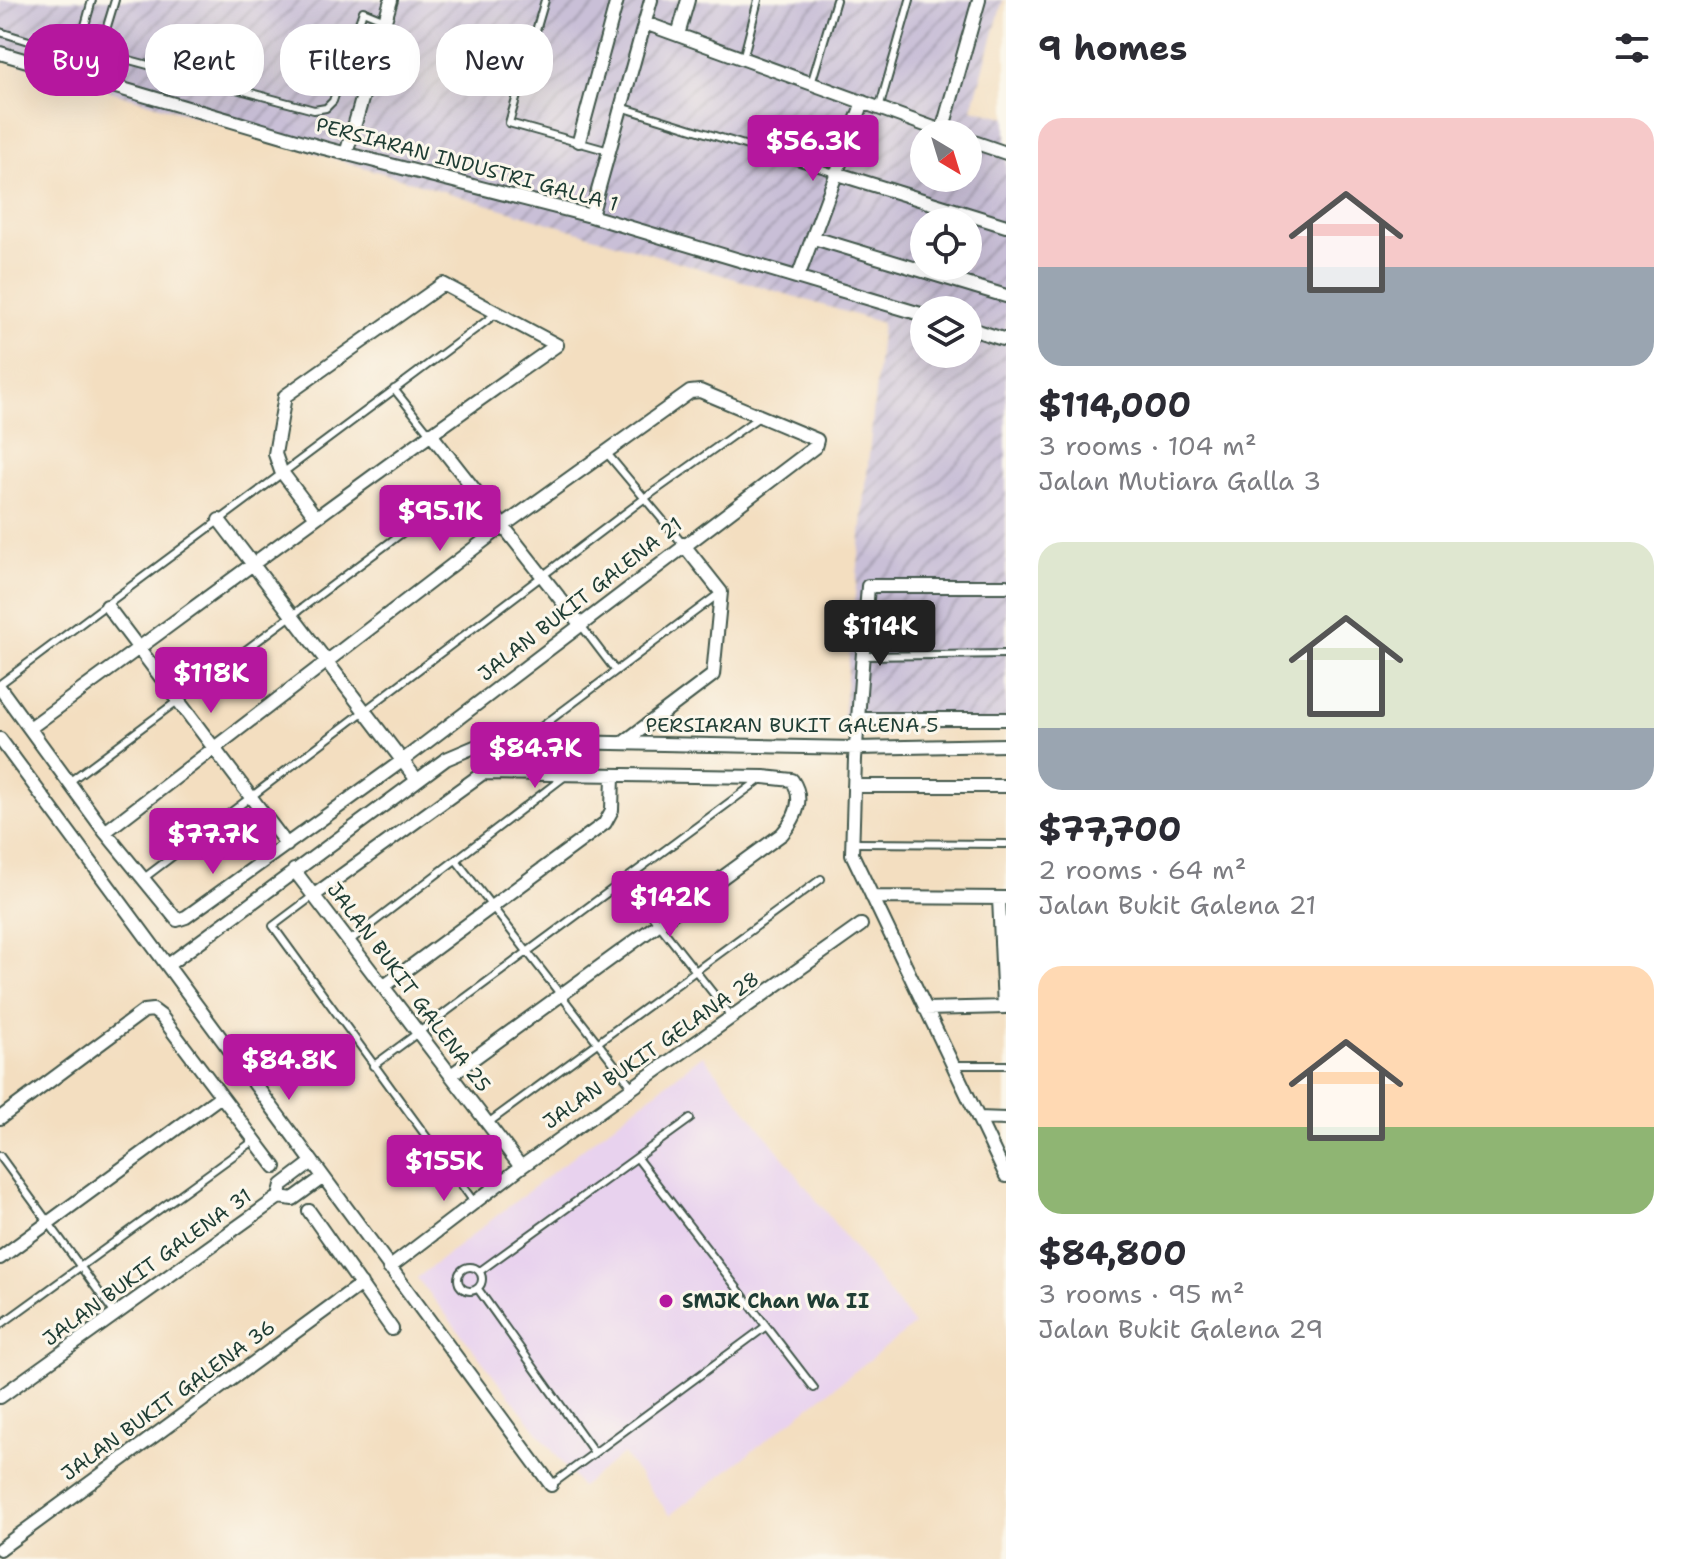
<!DOCTYPE html>
<html lang="en">
<head>
<meta charset="utf-8">
<style>
	:root { --surface:#fff; --page:#f7f7f7; --text:#2b2b33; --muted:#7c7c81; --accent:#b5179e }
	body { margin:0; font-family:"Shantell Sans",sans-serif; background:var(--page); color:var(--text); height:100vh; display:flex; flex-direction:column; font-size:30px; white-space:nowrap }
	* { box-sizing:border-box; margin:0 }
	p { font-size:26px; color:var(--muted) }
	.icon { flex:none; width:44px; height:44px; fill:none; stroke:currentColor; stroke-width:2; stroke-linecap:round; stroke-linejoin:round }
	.map { position:relative; flex:1; overflow:hidden }
	.sheet { display:flex; flex-direction:column; background:var(--surface); width:680px }
	.sheet>* { flex:none }
	.banner { position:absolute; left:24px; top:24px; width:760px; height:72px; display:flex; gap:16px }
	.needle { width:52px; rotate:142deg }
	.tools { position:absolute; left:910px; top:120px; display:grid; gap:16px }
	.tools a { display:grid; place-items:center; width:72px; height:72px; border-radius:50%; background:var(--surface); box-shadow:0 8px 32px #0002; font-size:40px }
	.price { position:absolute; translate:-50% -68px; padding:0 18px; border-radius:8px; background:var(--accent); color:#fff; font-size:26px; line-height:52px; filter:drop-shadow(0 2px 4px #0008) }
	.price::after { content:''; position:absolute; left:50%; top:48px; width:24px; height:18px; margin-left:-12px; background:inherit; clip-path:polygon(0 0,100% 0,50% 100%) }
	.price.active { background:#222; color:#fff }
	ul { padding:0; list-style:none }
	li { display:grid; align-content:center; gap:16px; height:424px; padding:0 32px }
	li span { display:grid; place-items:center; height:248px; border-radius:24px; color:#555 }
	li>.icon { margin-inline-start:auto }
	span .icon { width:144px; height:144px; fill:#fffc; stroke-width:1 }
	li b { font-size:34px }
	h2 { display:flex; justify-content:space-between; align-items:center; height:96px; padding:0 32px; font-size:34px }
	.chip { padding:0 28px; border-radius:32px; background:var(--surface); box-shadow:0 8px 32px #0002; font-size:28px; line-height:72px }
	.chip.active { background:var(--accent); color:#fff }
	main { display:flex; flex:1; min-height:0 }
	.map>svg:first-child { display:block }
	.built { fill:#e8d2ee }
	.industrial { fill:url(#industrial-furrows); fill-rule:evenodd }
	.lines { fill:none; stroke-linecap:round; stroke-linejoin:round }
	.lane-casing { stroke:#3f5549; stroke-width:10 }
	.street-casing { stroke:#3f5549; stroke-width:16 }
	.lane { stroke:#fff; stroke-width:6 }
	.street { stroke:#fff; stroke-width:12 }
	.poi-dot { fill:#b5179e; stroke:#fbf7ec; stroke-width:3 }
	.labels { text-anchor:middle; dominant-baseline:central; stroke-width:6; stroke-linejoin:round; paint-order:stroke }
	.street-label { font-size:20px; fill:#1f3d34; stroke:#fbf7ec }
	.poi-label { font-size:20px; font-weight:bold; fill:#1f3d34; stroke:#fbf7ec; text-anchor:start }
</style>
</head>
<body>
<main>
<div class="map">
<svg width="1006" height="1559" viewBox="0 0 1006 1559">
	<defs>
		<pattern id="industrial-furrows" width="10" height="10" patternUnits="userSpaceOnUse" patternTransform="scale(2)"><rect width="10" height="10" fill="#c9bfd7"/><path d="M-1 1l2-2M0 10L10 0M9 11l2-2" fill="none" stroke="#a39caf"/></pattern>
	</defs>
	<rect width="100%" height="100%" fill="#fbf7ec"/>
	<filter id="ink" filterUnits="userSpaceOnUse"><feTurbulence type="fractalNoise" baseFrequency=".0125" numOctaves="2"/><feDisplacementMap in="SourceGraphic" scale="16" xChannelSelector="R" yChannelSelector="G"/><feConvolveMatrix kernelMatrix="1 2 1 2 8 2 1 2 1" color-interpolation-filters="sRGB"/></filter>
	<filter id="wash" filterUnits="userSpaceOnUse"><feTurbulence type="fractalNoise" baseFrequency=".006" numOctaves="4" result="noise"/><feDisplacementMap in="SourceGraphic" scale="32" xChannelSelector="R" yChannelSelector="G"/><feGaussianBlur stdDeviation="1.8" result="paint"/><feColorMatrix in="noise" values="0 0 0 0 0 0 0 0 0 0 0 0 0 0 0 0 0 1.4 0 .05"/><feComposite in="paint" operator="in"/></filter>
	<g filter="url(#wash)">
		<rect width="100%" height="100%" fill="#f3dec0"/>
		<path class="built" d="M703,1055L914,1325L670,1515L623,1454L581,1487L417,1278Z"/>
		<path class="industrial" d="M0,0H1003L972,109L1006,117V729L842,728L882,323L0,58ZM924,134H968V178H924ZM924,222H968V266H924ZM924,310H968V354H924Z"/>
	</g>
	<g filter="url(#ink)">
		<g class="lines">
			<g class="lane-casing">
				<path id="lane" d="M115,0L102,43L111,55L314,110L326,108L333,101L363,11L385,20
					M545,0L509,123L609,151
					M0,32L68,53L80,44L92,0
					M743,59L758,0
					M811,84L836,0
					M621,107L835,173
					M879,109L910,0
					M394,389L429,433
					M605,451L682,543
					M580,624L615,670
					M863,656L1006,654
					M0,684L497,313
					M521,742L720,593
					M69,782L469,483
					M854,843L1006,844
					M456,860L633,1088
					M144,878L645,498L759,417
					M624,880L731,1016
					M313,896L273,926L474,1202
					M348,942L564,777
					M954,1065H1006
					M373,1066L761,779
					M488,1123L821,879
					M0,1156L115,1314
					M637,1158L814,1388
					M458 1279a12 12 0 1 1 24 0a12 12 0 1 1-24 0Z
					M480,1271L690,1119
					M478,1289L594,1452
					M0,1325L255,1140
					M551,1485L765,1327"/>
			</g>
			<g class="street-casing">
				<path id="street" d="M645,23L950,134
					M678,35L688,0
					M0,53L324,148L591,216L924,315
					M942,131L979,0
					M968,140L1006,153
					M579,141L617,0
					M346,154L391,0
					M835,173L1006,226
					M591,216L651,0
					M814,238L1006,296
					M798,277L863,102
					M968,328L1006,340
					M430,433L580,624
					M219,520L417,780
					M1006,586H868L855,759L852,854L1006,1176
					M107,606L287,845
					M0,688L105,832L177,920L186,917L402,761L815,447L817,440L700,391L690,392L503,526L105,832
					M858,719H1006
					M30,728C205,600 379,469 557,345L443,284L285,396L275,454L281,471L316,517
					M0,739L551,1485
					M623,743L713,675L721,592L683,544
					M854,786H1006
					M294,870L521,1167
					M313,896L483,773L764,777L792,780C805,799 796,818 782,834L451,1075
					M872,897L1006,898
					M999,898L1004,1007
					M168,965L446,759L479,745L564,742L856,748L1006,745
					M383,987L605,823L612,810L613,775
					M925,1009L1006,1007
					M0,1118L144,1011L153,1010L161,1016L275,1167
					M978,1118L1006,1119
					M279,1197L293,1199L322,1178
					M309,1211L392,1329
					M0,1258L221,1096
					M389,1268L521,1167L861,925
					M0,1397L279,1197L282,1185L311,1163
					M0,1549L361,1284"/>
			</g>
			<use href="#lane" class="lane"/>
			<use href="#street" class="street"/>
		</g>
	</g>
	<circle class="poi-dot" cx="666" cy="1301" r="8"/>
	<g class="labels">
		<g class="street-label">
			<text transform="translate(467 164) rotate(15)">PERSIARAN INDUSTRI GALLA 1</text>
			<text transform="translate(580 599) rotate(-38)">JALAN BUKIT GALENA 21</text>
			<text x="792" y="725">PERSIARAN BUKIT GALENA 5</text>
			<text transform="translate(409 987) rotate(53)">JALAN BUKIT GALENA 25</text>
			<text transform="translate(651 1050) rotate(-35)">JALAN BUKIT GELANA 28</text>
			<text transform="translate(147 1267) rotate(-36)">JALAN BUKIT GALENA 31</text>
			<text transform="translate(168 1400) rotate(-36)">JALAN BUKIT GALENA 36</text>
		</g>
		<g class="poi-label">
			<text x="682" y="1301">SMJK Chan Wa II</text>
		</g>
	</g>
</svg>
<div class="tools">
<a><svg class="needle" viewBox="-14 -14 28 28"><path d="M0-13l5 13h-10z" fill="#e53935"/><path d="M0 13l5-13h-10z" fill="#7c7c81"/></svg></a>
<a><svg class="icon" aria-label="locate" viewBox="0 0 24 24"><circle cx="12" cy="12" r="6"/><path d="M12 2v4M12 18v4M2 12h4M18 12h4"/></svg></a>
<a><svg class="icon" aria-label="layers" viewBox="0 0 24 24"><path d="M12 4l9 5-9 5-9-5zM3 14l9 5 9-5"/></svg></a>
</div>
<b class="price" style="left:813px;top:183px">$56.3K</b>
<b class="price" style="left:440px;top:553px">$95.1K</b>
<b class="price active" style="left:880px;top:668px">$114K</b>
<b class="price" style="left:211px;top:715px">$118K</b>
<b class="price" style="left:535px;top:790px">$84.7K</b>
<b class="price" style="left:213px;top:876px">$77.7K</b>
<b class="price" style="left:670px;top:939px">$142K</b>
<b class="price" style="left:289px;top:1102px">$84.8K</b>
<b class="price" style="left:444px;top:1203px">$155K</b>
<div class="banner">
<a class="chip active">Buy</a>
<a class="chip">Rent</a>
<a class="chip">Filters</a>
<a class="chip">New</a>
</div>
</div>
<section class="sheet">
<h2>9 homes<svg class="icon" aria-label="filters" viewBox="0 0 24 24"><path d="M4 7h16M4 17h16"/><circle cx="9" cy="7" r="2"/><circle cx="15" cy="17" r="2"/></svg></h2>
<ul>
<li><span style="background:linear-gradient(#f6c9c9 60%,#9aa5b1 0)"><svg class="icon" aria-label="home" viewBox="0 0 24 24"><path d="M3 11l9-7 9 7M6 9v11h12V9"/></svg></span><div><b>$114,000</b><p>3 rooms · 104 m²</p><p>Jalan Mutiara Galla 3</p></div></li>
<li><span style="background:linear-gradient(#dfe7d0 75%,#9aa5b1 0)"><svg class="icon" aria-label="home" viewBox="0 0 24 24"><path d="M3 11l9-7 9 7M6 9v11h12V9"/></svg></span><div><b>$77,700</b><p>2 rooms · 64 m²</p><p>Jalan Bukit Galena 21</p></div></li>
<li><span style="background:linear-gradient(#ffd9b3 65%,#8fb573 0)"><svg class="icon" aria-label="home" viewBox="0 0 24 24"><path d="M3 11l9-7 9 7M6 9v11h12V9"/></svg></span><div><b>$84,800</b><p>3 rooms · 95 m²</p><p>Jalan Bukit Galena 29</p></div></li>
</ul>
</section>
</main>
</body>
</html>
